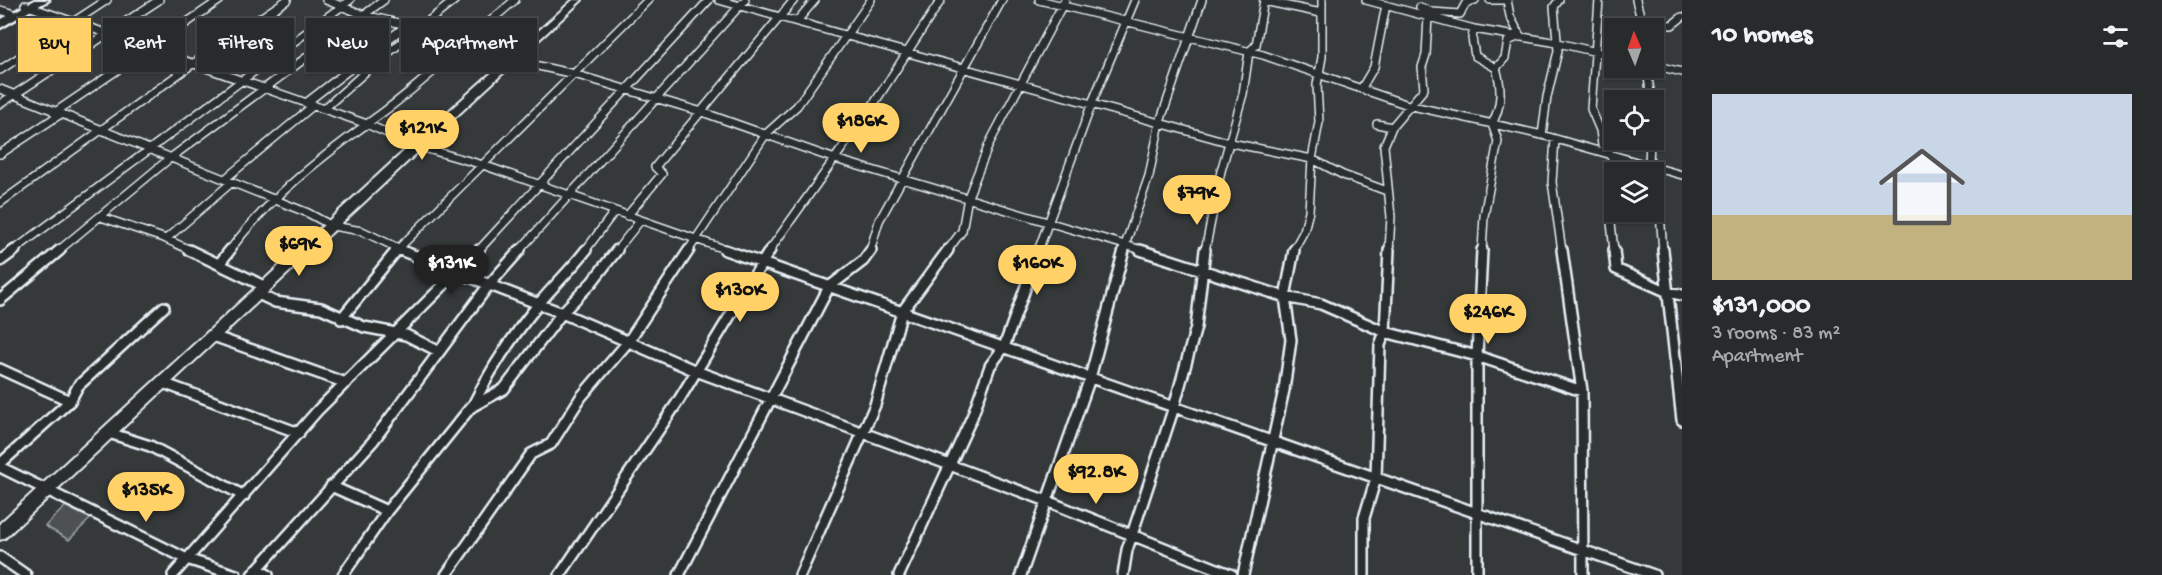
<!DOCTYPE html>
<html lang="en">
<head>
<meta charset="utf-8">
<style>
	:root { --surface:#282b2c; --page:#303334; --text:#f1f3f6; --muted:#a5a7a9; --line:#444748; --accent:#ffd166 }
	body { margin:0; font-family:"Gochi Hand",sans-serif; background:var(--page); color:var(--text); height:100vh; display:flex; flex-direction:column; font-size:22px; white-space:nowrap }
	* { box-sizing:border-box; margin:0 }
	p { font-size:20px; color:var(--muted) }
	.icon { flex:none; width:33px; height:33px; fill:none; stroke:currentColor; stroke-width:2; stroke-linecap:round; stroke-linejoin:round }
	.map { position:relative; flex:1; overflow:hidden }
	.panel { display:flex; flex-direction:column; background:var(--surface); width:480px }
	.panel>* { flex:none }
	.hud { position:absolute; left:18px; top:18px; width:570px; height:54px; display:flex; gap:12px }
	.needle { width:39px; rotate:358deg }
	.buttons { position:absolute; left:1604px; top:18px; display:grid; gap:12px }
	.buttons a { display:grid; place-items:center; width:60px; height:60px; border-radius:0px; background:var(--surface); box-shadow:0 2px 4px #0004,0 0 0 2px var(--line); font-size:30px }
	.price { position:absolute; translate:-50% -51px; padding:0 14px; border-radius:21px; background:var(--accent); color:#111; font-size:20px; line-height:39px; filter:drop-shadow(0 2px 3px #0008) }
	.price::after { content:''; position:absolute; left:50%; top:36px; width:18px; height:14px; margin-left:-9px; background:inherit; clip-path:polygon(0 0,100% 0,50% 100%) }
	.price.selected { background:#222; color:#fff }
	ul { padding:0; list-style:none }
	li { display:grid; align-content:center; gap:12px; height:318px; padding:0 30px }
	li+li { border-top:2px solid var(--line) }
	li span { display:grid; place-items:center; height:186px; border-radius:0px; color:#555 }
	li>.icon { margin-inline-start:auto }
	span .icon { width:108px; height:108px; fill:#fffc; stroke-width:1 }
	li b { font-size:26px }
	h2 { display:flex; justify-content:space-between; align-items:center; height:72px; padding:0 30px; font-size:26px }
	.chip { padding:0 21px; border-radius:0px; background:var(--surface); box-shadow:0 2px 4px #0004,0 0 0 2px var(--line); font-size:21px; line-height:54px }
	.chip.selected { background:var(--accent); color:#111 }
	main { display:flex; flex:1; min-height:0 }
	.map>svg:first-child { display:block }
	.green { fill:#4d5152; stroke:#9aa1a5; stroke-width:1.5 }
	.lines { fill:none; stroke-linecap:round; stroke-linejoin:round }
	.street-far1-casing { stroke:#e8f1f8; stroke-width:10 }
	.street-casing { stroke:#e8f1f8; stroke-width:14 }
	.secondary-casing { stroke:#e8f1f8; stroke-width:4 }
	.highway-casing { stroke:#e8f1f8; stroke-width:5 }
	.street-far1 { stroke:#2a2d2e; stroke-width:7 }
	.street { stroke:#2a2d2e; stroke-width:9 }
	.secondary { fill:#2a2d2e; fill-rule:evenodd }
	.highway { fill:#2a2d2e; fill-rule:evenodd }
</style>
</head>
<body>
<main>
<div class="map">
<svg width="1682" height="575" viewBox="0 0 1682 575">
	<rect width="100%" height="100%" fill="#35393a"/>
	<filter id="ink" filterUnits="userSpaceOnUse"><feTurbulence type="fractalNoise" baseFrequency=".0167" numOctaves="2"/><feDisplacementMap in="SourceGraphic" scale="12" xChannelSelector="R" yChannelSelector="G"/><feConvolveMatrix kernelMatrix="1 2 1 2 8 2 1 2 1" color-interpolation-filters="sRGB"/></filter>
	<g filter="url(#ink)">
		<path class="green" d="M68,504L92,517L69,540L45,526Z"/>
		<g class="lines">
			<g class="street-far1-casing">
				<path id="street-far1" d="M326,0L364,15L407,25L512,60L574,74L702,112L835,159L1145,251
					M719,0L1231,143L1312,159L1343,175L1387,191
					M1039,0L1263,55L1408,105L1542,135L1682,175
					M1366,0L1474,29L1558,43L1614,56
					M1490,0H1507
					M1599,0L1591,109L1600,130L1602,145L1611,155L1614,172
					M1636,0L1642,23
					M1264,1L1321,13
					M25,5L364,123L417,146L483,165L730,251
					M1420,7L1432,12L1460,14L1466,3L1475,0
					M0,10L11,13
					M797,21L815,0
					M1643,28L1642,23L1672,25L1682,17
					M1474,29L1472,38L1475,56L1496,68C1502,88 1502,105 1492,124L1498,141L1484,216L1482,251
					M1653,65L1682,72
					M1496,68L1505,58L1508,41L1520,36L1510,16L1507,0
					M1647,68L1651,100
					M0,70L107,0
					M0,89L308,213L332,226L362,231L404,251
					M1361,89L1374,67L1386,5
					M306,103L407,25
					M0,104L159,0
					M324,109L373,65L455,0
					M54,113L220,0
					M1377,124L1392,127L1424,89L1422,67L1426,55L1428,16
					M1542,135L1547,97L1558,51L1554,7L1559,0
					M1555,139L1552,182L1562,251
					M1650,140L1649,164L1657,176L1663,251
					M0,154L59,115
					M225,179L314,105
					M1614,180L1610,213L1614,251
					M0,203L194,63L287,0
					M627,216L662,174L655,167L794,0
					M101,217L166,239L192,251
					M166,239L231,183
					M13,251L350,0
					M58,251L169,159L384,0
					M229,251C271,195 325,154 382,113C428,79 471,37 515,0
					M396,251L648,0
					M478,251L709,0
					M519,251L745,0
					M585,251L614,212
					M616,251L640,221
					M688,251L766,134L797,106L871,0
					M769,251L875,102L941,0
					M870,251L879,221L1002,0
					M947,251L962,231L968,197L990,142L1065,0
					M1038,251L1092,103L1135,0
					M1123,251L1149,176L1160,122L1202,0
					M1205,251L1221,171L1243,94L1249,52L1256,45L1264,0
					M1293,251L1304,231L1309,211L1312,159L1319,122L1317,85L1322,57V0
					M1389,251L1391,217L1384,146L1392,127"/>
			</g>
			<g class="street-casing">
				<path id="street" d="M189,250L266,287
					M400,250L562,313L696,371L1047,501L1232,575
					M725,250L1654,575
					M1140,250L1285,297L1321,304L1385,332L1477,356L1582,391
					M1562,250L1582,391L1583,575
					M1614,250L1616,269L1668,292L1682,295
					M1663,250L1682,420
					M0,261L15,250
					M220,263L230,250
					M258,294L275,302L321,308L364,327L406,335L438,351
					M0,300L60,250
					M341,319L397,250
					M213,336L346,383
					M0,369L70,401
					M163,383L299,433
					M472,407C490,370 511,338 537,306C553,286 571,270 586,250
					M109,433L150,446L244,496
					M0,464L70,401L78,386L164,307
					M0,467L187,559L236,575
					M331,486L387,511
					M0,557L26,575
					M257,569L268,575
					M173,575L318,410L479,250
					M252,575L373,441L488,286L520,250
					M343,575L387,511L471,407L504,389L562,313L592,282L617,250
					M446,575L531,454L551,444L581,397L628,342L689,250
					M560,575L677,403L770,250
					M679,575L829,287L863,261L871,250
					M800,575L875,405L902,312L948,250
					M899,575L972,417L990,366L1004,347L1039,250
					M1021,575L1090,378L1124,250
					M1123,575L1127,550L1174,407L1196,327L1205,250
					M1243,575L1284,390L1291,340L1285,297L1294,250
					M1364,575V518L1376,478L1380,345L1385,332L1389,250
					M1477,575V356L1482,250"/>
			</g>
			<g class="secondary-casing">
				<path id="secondary" d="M573,0H582L421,149L5,538L0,540V523L413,143Z"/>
			</g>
			<g class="highway-casing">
				<path id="highway" d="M35,0H49L0,28V20Z"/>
			</g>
			<use href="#street-far1" class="street-far1"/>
			<use href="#street" class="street"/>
			<use href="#secondary" class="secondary"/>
			<use href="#highway" class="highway"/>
		</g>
	</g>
</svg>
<div class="buttons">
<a><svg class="needle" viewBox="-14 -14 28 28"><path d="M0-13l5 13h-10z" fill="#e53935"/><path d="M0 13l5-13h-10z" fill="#a5a7a9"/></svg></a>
<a><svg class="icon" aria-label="locate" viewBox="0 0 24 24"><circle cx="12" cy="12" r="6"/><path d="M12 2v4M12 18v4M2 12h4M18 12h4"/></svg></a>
<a><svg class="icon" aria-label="layers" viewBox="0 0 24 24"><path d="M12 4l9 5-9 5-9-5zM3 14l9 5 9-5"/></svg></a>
</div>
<b class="price" style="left:861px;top:154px">$186K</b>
<b class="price" style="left:422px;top:161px">$121K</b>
<b class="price" style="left:1197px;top:226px">$79K</b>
<b class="price" style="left:299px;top:277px">$69K</b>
<b class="price selected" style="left:451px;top:296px">$131K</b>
<b class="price" style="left:1037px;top:296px">$160K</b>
<b class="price" style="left:740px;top:323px">$130K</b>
<b class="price" style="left:1488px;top:345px">$246K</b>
<b class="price" style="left:1096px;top:505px">$92.8K</b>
<b class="price" style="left:146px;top:523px">$135K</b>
<div class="hud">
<a class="chip selected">Buy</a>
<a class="chip">Rent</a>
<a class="chip">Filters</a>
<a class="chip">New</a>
<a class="chip">Apartment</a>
</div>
</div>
<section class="panel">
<h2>10 homes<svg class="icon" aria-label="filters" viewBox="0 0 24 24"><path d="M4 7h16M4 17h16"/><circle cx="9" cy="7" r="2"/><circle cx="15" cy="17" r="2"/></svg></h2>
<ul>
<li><span style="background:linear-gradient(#c9d6e8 65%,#c2b280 0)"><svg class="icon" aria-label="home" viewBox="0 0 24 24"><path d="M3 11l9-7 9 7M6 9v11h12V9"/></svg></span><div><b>$131,000</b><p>3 rooms · 83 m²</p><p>Apartment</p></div></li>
</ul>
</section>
</main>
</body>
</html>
